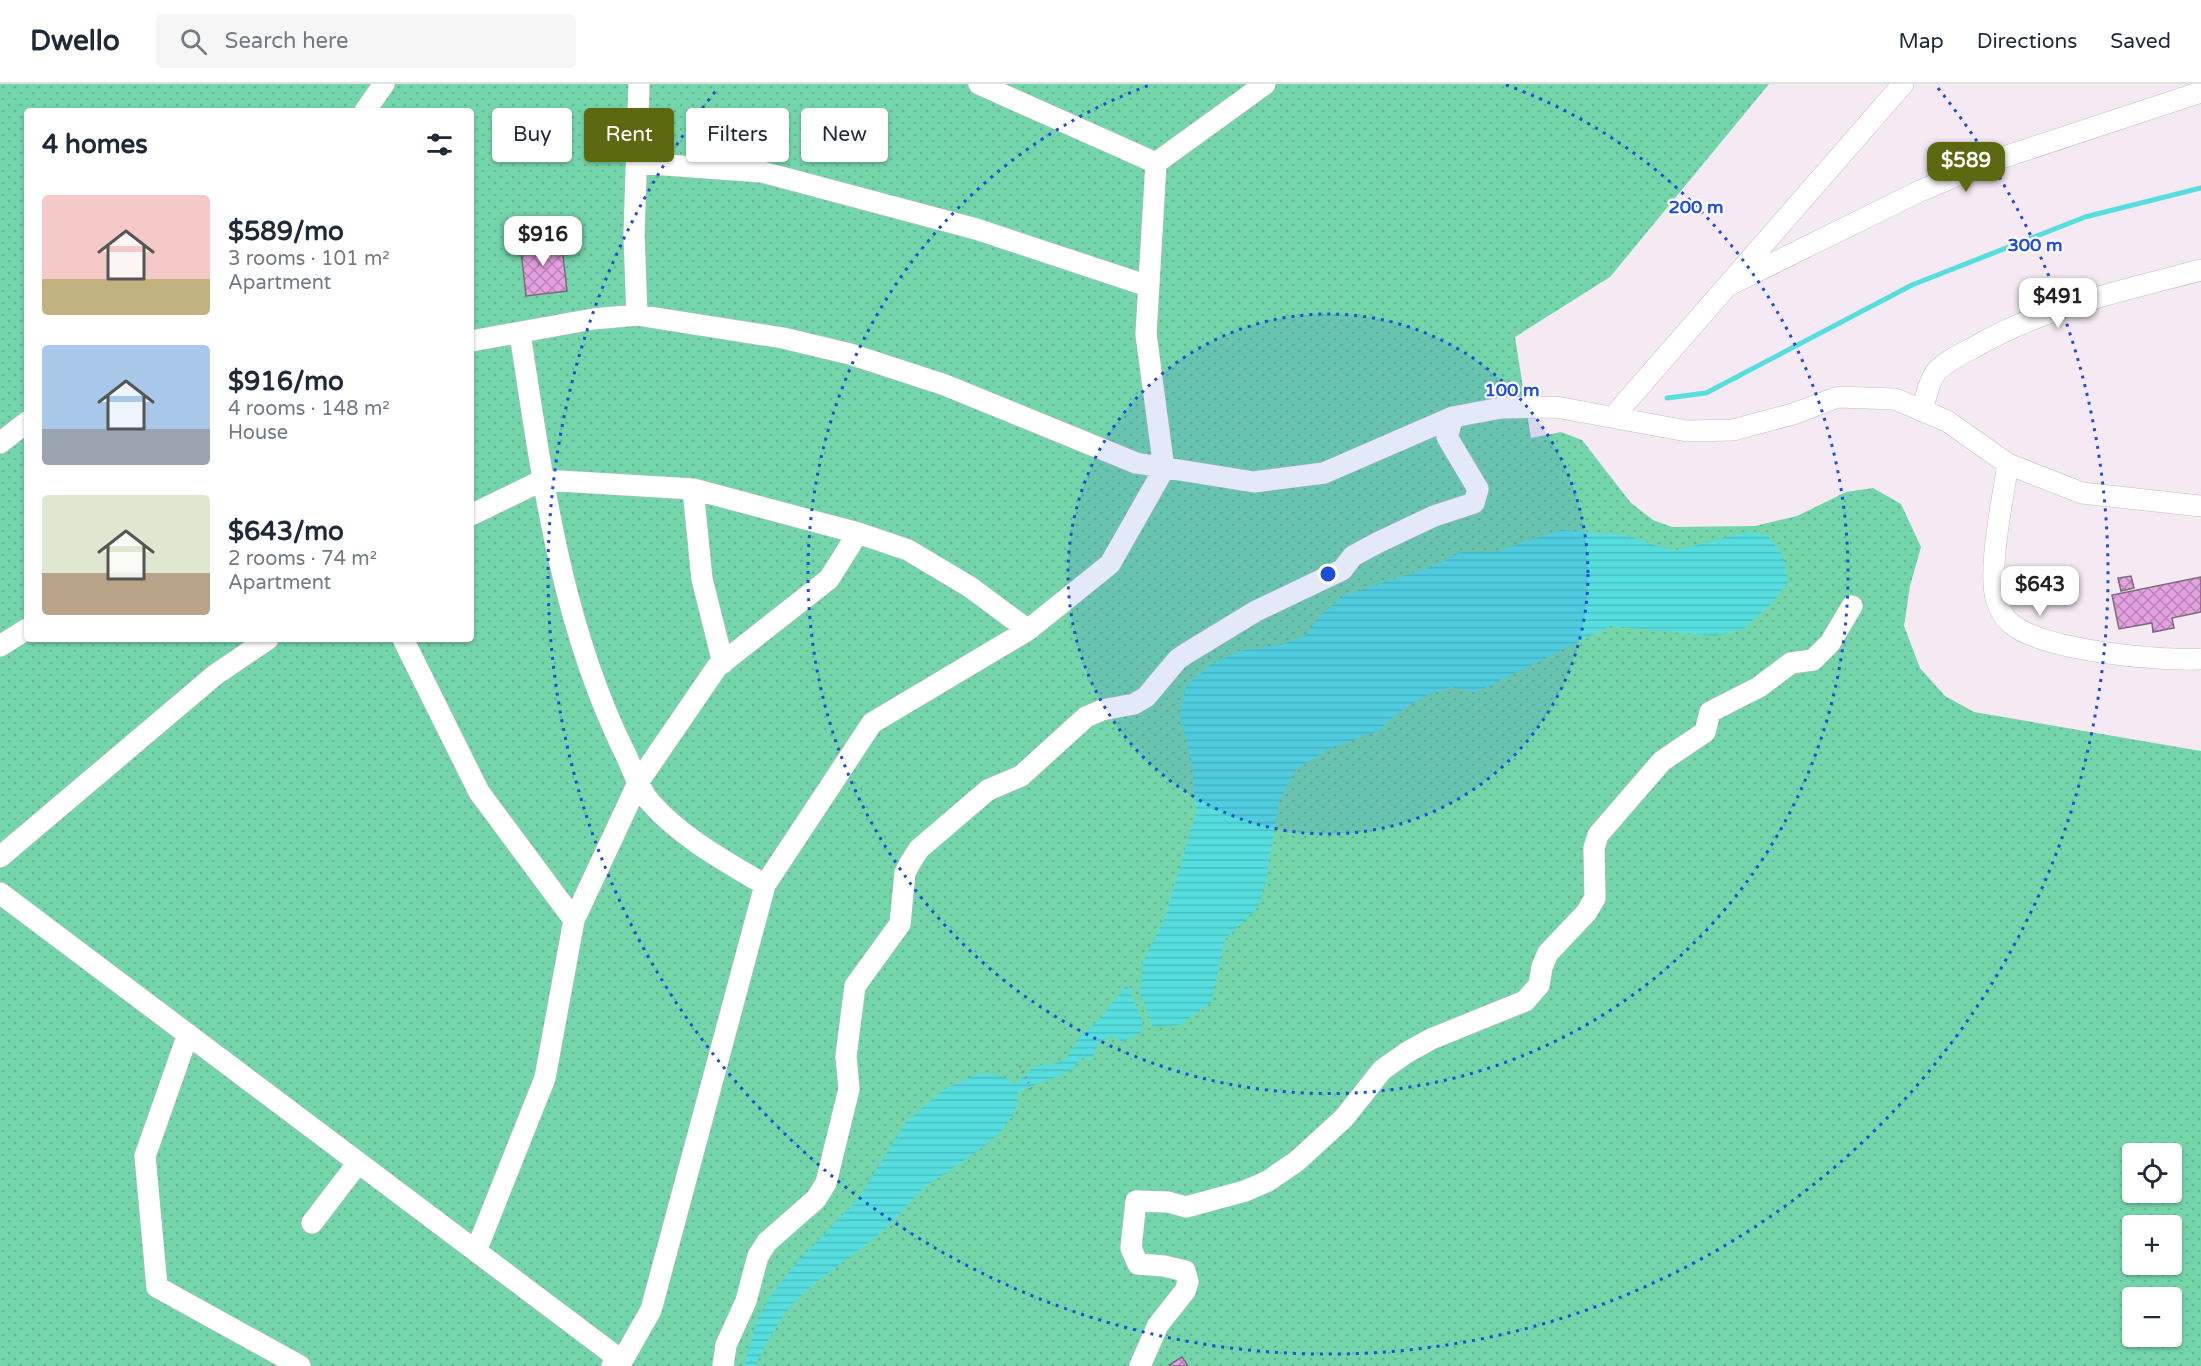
<!DOCTYPE html>
<html lang="en">
<head>
<meta charset="utf-8">
<style>
	:root { --surface:#fff; --page:#f6f6f7; --text:#1f2937; --muted:#747a83; --line:#e0e1e3; --accent:#5d6911 }
	body { margin:0; font-family:"Varela Round",sans-serif; background:var(--page); color:var(--text); height:100vh; display:flex; flex-direction:column; font-size:22px; white-space:nowrap }
	* { box-sizing:border-box; margin:0 }
	p { font-size:20px; color:var(--muted) }
	.icon { flex:none; width:33px; height:33px; fill:none; stroke:currentColor; stroke-width:2; stroke-linecap:round; stroke-linejoin:round }
	.map { position:relative; flex:1; overflow:hidden }
	.sheet { position:absolute; left:24px; top:24px; width:450px; height:534px; display:flex; flex-direction:column; background:var(--surface); border-radius:6px; box-shadow:0 2px 4px #0004 }
	.sheet>* { flex:none }
	.guide { position:absolute; left:492px; top:24px; width:570px; height:54px; display:flex; gap:12px }
	.buttons { position:absolute; left:2122px; top:1059px; display:grid; gap:12px }
	.buttons a { display:grid; place-items:center; width:60px; height:60px; border-radius:6px; background:var(--surface); box-shadow:0 2px 4px #0004; font-size:30px }
	.price { position:absolute; translate:-50% -51px; padding:0 14px; border-radius:12px; background:#fff; color:#222; font-size:20px; line-height:39px; filter:drop-shadow(0 2px 3px #0008) }
	.price::after { content:''; position:absolute; left:50%; top:36px; width:18px; height:14px; margin-left:-9px; background:inherit; clip-path:polygon(0 0,100% 0,50% 100%) }
	.price.selected { background:var(--accent); color:#fff }
	ul { padding:0; list-style:none }
	li { display:flex; align-items:center; gap:18px; height:150px; padding:0 18px }
	li span { display:grid; place-items:center; flex:none; width:168px; height:120px; border-radius:6px; color:#555 }
	li>.icon { margin-inline-start:auto }
	span .icon { width:72px; height:72px; fill:#fffc; stroke-width:1 }
	li b { font-size:26px }
	h2 { display:flex; justify-content:space-between; align-items:center; height:72px; padding:0 18px; font-size:26px }
	.chip { padding:0 21px; border-radius:6px; background:var(--surface); box-shadow:0 2px 4px #0004; font-size:21px; line-height:54px }
	.chip.selected { background:var(--accent); color:#fff }
	header { display:flex; align-items:center; gap:36px; box-sizing:border-box; height:84px; padding:0 30px; background:var(--surface); border-bottom:2px solid var(--line) }
	header strong { font-size:28px }
	nav { display:flex; gap:33px; margin-inline-start:auto; font-size:21px }
	.search { width:420px; height:54px; background:var(--page); display:flex; align-items:center; gap:15px; box-sizing:border-box; padding:0 21px; border-radius:6px; color:var(--muted); font-size:22px }
	.map>svg:first-child { display:block }
	.grass { fill:url(#grass-dots); fill-rule:evenodd }
	.water { fill:url(#water-rules) }
	.lines { fill:none; stroke-linecap:round; stroke-linejoin:round }
	.stream { stroke:#56dedf; stroke-width:5 }
	.building { fill:url(#building-cross-hatch); stroke:#776d76; stroke-width:1.5 }
	.minor-casing { stroke:#c4bac3; stroke-width:22 }
	.path { stroke:#928a91; stroke-width:3; stroke-dasharray:1.5 4.5; stroke-linecap:butt }
	.minor { stroke:#fff; stroke-width:21 }
	.ring { fill:none; stroke:#1d4ed8; stroke-width:3; stroke-dasharray:3 6 }
	.centre { fill:#1d4ed8; stroke:#fef9fd; stroke-width:3 }
	.ring-label { font-size:18px; text-anchor:middle; font-weight:bold; fill:#1d4ed8; stroke:#fef9fd; stroke-width:4.5; stroke-linejoin:round; paint-order:stroke }
</style>
</head>
<body>
<header>
<strong>Dwello</strong>
<div class="search"><svg class="icon" aria-label="search" viewBox="0 0 24 24"><circle cx="10" cy="10" r="6"/><path d="M15 15l6 6"/></svg>Search here</div>
<nav><a>Map</a><a>Directions</a><a>Saved</a></nav>
</header>
<div class="map">
<svg width="2201" height="1282" viewBox="0 0 2201 1282">
	<defs>
		<pattern id="grass-dots" width="8" height="8" patternUnits="userSpaceOnUse" patternTransform="scale(1.5)"><rect width="8" height="8" fill="#74d5aa"/><path d="M2 2h.1M6 6h.1" fill="none" stroke="#65b793" stroke-width="1.8" stroke-linecap="round"/></pattern>
		<pattern id="water-rules" width="6" height="5" patternUnits="userSpaceOnUse" patternTransform="scale(1.5)"><rect width="6" height="5" fill="#56dedf"/><path d="M0 2.5h6" fill="none" stroke="#4bbfc0"/></pattern>
		<pattern id="building-cross-hatch" width="8" height="8" patternUnits="userSpaceOnUse" patternTransform="scale(1.5)"><rect width="8" height="8" fill="#e4a0e0"/><path d="M0 0l8 8M0 8l8-8" fill="none" stroke="#b983b6"/></pattern>
	</defs>
	<rect width="100%" height="100%" fill="#f5eaf4"/>
	<path class="grass" d="M0,0H1769L1610,193L1515,253L1531,354L1561,348L1582,356L1631,419L1653,436L1672,443L1755,442L1797,432L1846,408L1873,404L1901,420L1921,463L1910,502L1904,542L1920,584L1945,612L1974,628L2201,667V1282H0ZM27,27H471V555H27ZM2133,1070H2172V1108H2133ZM2133,1142H2172V1180H2133ZM2133,1214H2172V1252H2133Z"/>
	<path class="water" d="M1561,446L1628,452L1673,467L1748,448L1768,452L1784,473L1788,498L1774,517L1743,545L1716,552L1610,542L1476,608L1451,603L1427,611L1396,630L1378,647L1328,665L1295,687L1279,716L1266,797L1258,823L1225,855L1211,919L1179,941L1153,943L1140,909L1143,878L1165,833L1196,729L1192,679L1180,631L1186,602L1210,581L1239,567L1281,561L1306,551L1324,528L1345,511L1434,482L1462,468H1495Z
		M1127,900L1143,937L1140,949L1122,958L1113,951L1097,960L1094,971L1087,976L1084,971L1070,987L1018,1008C1021,1051 950,1082 923,1105C909,1117 899,1133 885,1145C856,1171 820,1191 793,1220C777,1239 766,1260 755,1282H744L757,1236L770,1213L791,1185L858,1115L906,1038L944,1005L981,989L1005,993L1015,1000L1035,982L1055,980L1067,974L1082,950L1100,935Z"/>
	<g class="lines">
		<path class="stream" d="M1667,314L1706,309L1912,201L2085,133L2201,104"/>
	</g>
	<path class="building" d="M561,154L567,207L526,212L520,158Z
		M2131,492L2134,504L2121,507L2118,494Z
		M2201,493V528L2172,534L2174,544L2153,548L2152,539L2119,545L2112,511Z
		M1182,1273L1188,1282H1170L1169,1281Z"/>
	<g class="lines">
		<g class="minor-casing">
			<path id="minor" d="M979,0L1156,79
				M365,27L384,0
				M638,79L762,88L976,145L1148,202
				M1727,202L1920,107L1986,79L2201,8
				M637,231L634,151L639,0
				M520,250C542,391 560,537 624,667C632,683 639,706 651,719C682,754 725,777 765,801
				M471,257L593,235L637,231L783,254L850,270L945,301L1136,379L1254,398L1324,389L1453,333L1501,324L1556,323L1687,347L1733,346L1793,330L1838,313L1895,315L1947,337L2008,380L2082,409L2201,422
				M1922,327C1926,314 1928,299 1936,288C1945,278 1959,271 1971,265C2042,223 2122,207 2201,186
				M1613,333L1903,0
				M0,359L27,338
				M2008,380C2003,414 1987,487 1997,518C1999,523 2004,534 2009,538C2041,567 2158,577 2201,575
				M693,405L702,495L723,579
				M471,431L543,396L693,405L858,449L908,466L970,503L1028,546
				M403,555L479,708L574,836
				M0,562L27,545
				M0,773L215,591L268,555
				M0,809L622,1277
				M188,950L145,1072L157,1203L300,1282
				M312,1139L358,1079
				M476,1167L545,994L574,836L639,697L717,583L829,495L858,449
				M612,1282L622,1277L651,1226L765,801L872,639L1028,546L1110,480L1164,385L1146,250L1156,79L1265,0
				M723,1282L726,1261L746,1217L758,1172L767,1158L816,1115L826,1099L849,1005L846,972L855,902L900,840L905,789L910,779L919,765L988,706L1021,692L1086,633L1102,626L1134,620L1146,613L1178,575L1187,569L1256,527L1342,486L1353,472L1377,459L1434,432L1474,419L1478,405L1447,353L1453,333
				M1140,1282L1158,1241L1185,1207L1188,1198L1185,1187L1164,1182L1138,1180L1131,1164L1136,1117L1168,1118L1186,1123L1245,1107L1268,1097L1297,1077L1344,1034L1382,986L1406,969L1431,955L1525,917L1539,901L1542,883L1548,869L1586,829L1595,814L1594,764L1598,751L1662,677L1705,648L1710,628L1759,603L1791,579L1813,576L1830,559L1852,522"/>
		</g>
		<path class="path" d="M1020,982L1033,1008"/>
		<use href="#minor" class="minor"/>
	</g>
	<circle cx="1328" cy="490" r="260" fill="#1d4ed8" fill-opacity=".12"/>
	<g class="ring">
		<circle cx="1328" cy="490" r="260"/>
		<path d="M1506 1A520 520 0 1 1 1150 1"/>
		<path d="M1938 4A780 780 0 1 1 718 4"/>
	</g>
	<circle cx="1328" cy="490" r="9" class="centre"/>
	<g class="ring-label">
		<text x="1696" y="129">200 m</text>
		<text x="2035" y="167">300 m</text>
		<text x="1512" y="312">100 m</text>
	</g>
</svg>
<div class="buttons">
<a><svg class="icon" aria-label="locate" viewBox="0 0 24 24"><circle cx="12" cy="12" r="6"/><path d="M12 2v4M12 18v4M2 12h4M18 12h4"/></svg></a>
<a>+</a>
<a>−</a>
</div>
<b class="price selected" style="left:1966px;top:109px">$589</b>
<b class="price" style="left:543px;top:183px">$916</b>
<b class="price" style="left:2058px;top:245px">$491</b>
<b class="price" style="left:2040px;top:533px">$643</b>
<div class="guide">
<a class="chip">Buy</a>
<a class="chip selected">Rent</a>
<a class="chip">Filters</a>
<a class="chip">New</a>
</div>
<section class="sheet">
<h2>4 homes<svg class="icon" aria-label="filters" viewBox="0 0 24 24"><path d="M4 7h16M4 17h16"/><circle cx="9" cy="7" r="2"/><circle cx="15" cy="17" r="2"/></svg></h2>
<ul>
<li><span style="background:linear-gradient(#f6c9c9 70%,#c2b280 0)"><svg class="icon" aria-label="home" viewBox="0 0 24 24"><path d="M3 11l9-7 9 7M6 9v11h12V9"/></svg></span><div><b>$589/mo</b><p>3 rooms · 101 m²</p><p>Apartment</p></div></li>
<li><span style="background:linear-gradient(#a9c7e8 70%,#9aa5b1 0)"><svg class="icon" aria-label="home" viewBox="0 0 24 24"><path d="M3 11l9-7 9 7M6 9v11h12V9"/></svg></span><div><b>$916/mo</b><p>4 rooms · 148 m²</p><p>House</p></div></li>
<li><span style="background:linear-gradient(#dfe7d0 65%,#b9a48a 0)"><svg class="icon" aria-label="home" viewBox="0 0 24 24"><path d="M3 11l9-7 9 7M6 9v11h12V9"/></svg></span><div><b>$643/mo</b><p>2 rooms · 74 m²</p><p>Apartment</p></div></li>
</ul>
</section>
</div>
</body>
</html>
